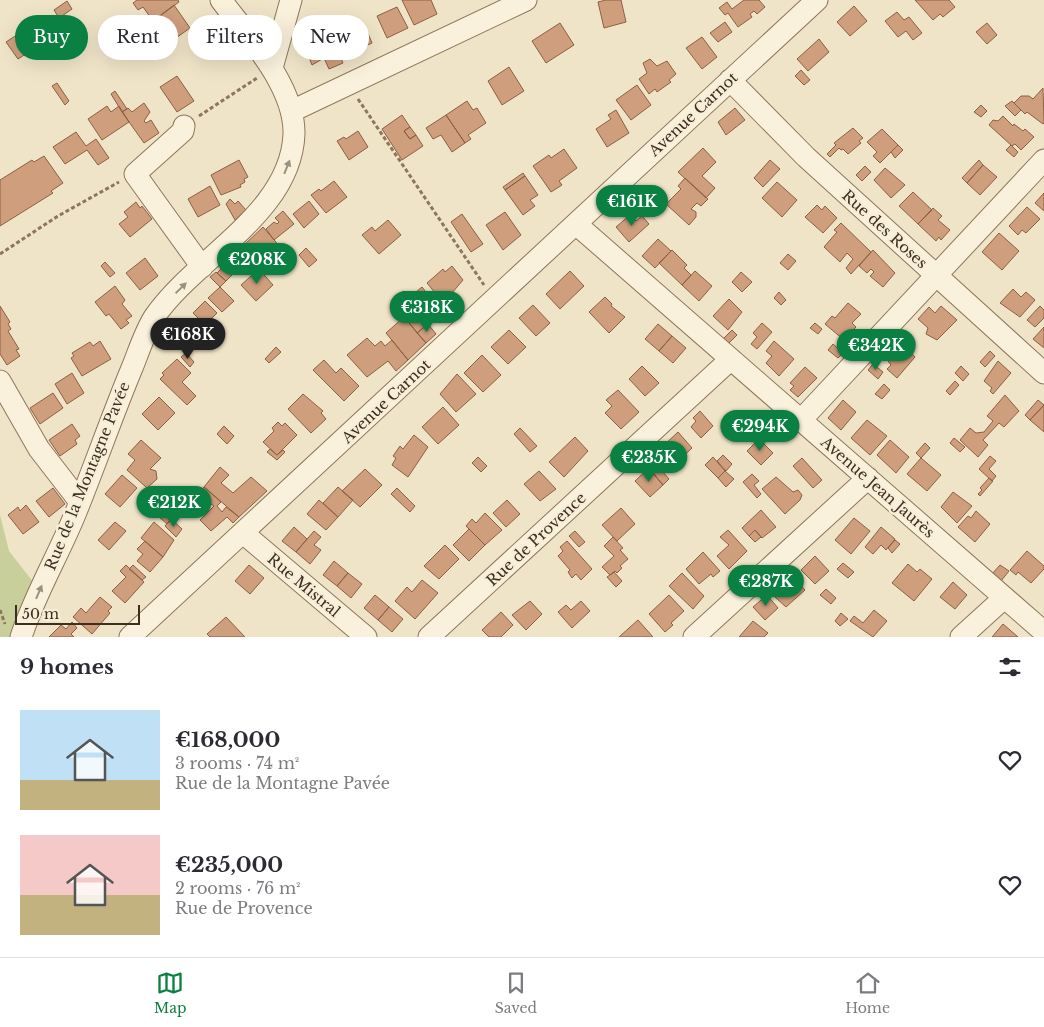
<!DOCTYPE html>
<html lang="en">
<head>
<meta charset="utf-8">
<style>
	:root { --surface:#fff; --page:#f2f2f3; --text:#2b2b33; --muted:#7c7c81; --line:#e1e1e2; --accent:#0b8043 }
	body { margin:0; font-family:"Libre Baskerville",serif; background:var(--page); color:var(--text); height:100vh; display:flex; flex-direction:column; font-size:19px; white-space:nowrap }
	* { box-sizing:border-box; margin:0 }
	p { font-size:16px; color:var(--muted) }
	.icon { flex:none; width:28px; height:28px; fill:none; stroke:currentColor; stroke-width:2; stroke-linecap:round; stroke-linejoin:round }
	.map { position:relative; height:637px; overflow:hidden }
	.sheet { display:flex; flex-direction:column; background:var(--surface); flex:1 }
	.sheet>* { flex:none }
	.top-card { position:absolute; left:15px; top:15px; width:500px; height:45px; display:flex; gap:10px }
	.scale { position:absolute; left:15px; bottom:12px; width:125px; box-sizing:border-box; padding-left:5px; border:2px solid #3d2e20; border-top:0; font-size:14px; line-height:18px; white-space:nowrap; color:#3d2e20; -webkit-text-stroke:4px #f7eed8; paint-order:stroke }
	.price { position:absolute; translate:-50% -42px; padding:0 11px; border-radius:18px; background:var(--accent); color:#fff; font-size:16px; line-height:32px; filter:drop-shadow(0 1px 2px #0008) }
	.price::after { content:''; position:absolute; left:50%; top:30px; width:15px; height:11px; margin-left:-8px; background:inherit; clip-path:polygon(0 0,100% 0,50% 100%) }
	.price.current { background:#222; color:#fff }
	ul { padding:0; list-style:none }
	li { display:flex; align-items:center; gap:15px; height:125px; padding:0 20px }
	li span { display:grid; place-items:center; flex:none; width:140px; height:100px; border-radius:0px; color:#555 }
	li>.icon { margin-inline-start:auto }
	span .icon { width:60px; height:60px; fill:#fffc; stroke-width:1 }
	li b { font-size:21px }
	h2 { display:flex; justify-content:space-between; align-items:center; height:60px; padding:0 20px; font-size:21px }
	.pill { padding:0 18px; border-radius:22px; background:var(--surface); box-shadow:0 5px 20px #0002; font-size:18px; line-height:45px }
	.pill.current { background:var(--accent); color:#fff }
	.menu { display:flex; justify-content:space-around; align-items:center; height:70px; border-top:1px solid var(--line); background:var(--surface); font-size:14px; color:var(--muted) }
	.menu a { display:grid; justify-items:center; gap:2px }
	.menu .current { color:var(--accent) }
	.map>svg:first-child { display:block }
	.green { fill:#c9cf9b }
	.building { fill:#cf9f7d; stroke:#8d5f41 }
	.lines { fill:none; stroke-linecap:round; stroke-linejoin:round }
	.minor-casing { stroke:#8d765c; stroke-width:23 }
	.path { stroke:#8d765c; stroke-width:3; stroke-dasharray:4 2.5; stroke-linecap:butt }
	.minor { stroke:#faf1dc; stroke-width:21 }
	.oneway { fill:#9c907e }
	.labels { text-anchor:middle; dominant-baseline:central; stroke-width:5; stroke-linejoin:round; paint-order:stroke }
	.street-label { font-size:15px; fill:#3d2e20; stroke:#f7eed8 }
</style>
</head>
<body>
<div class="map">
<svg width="1044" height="637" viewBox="0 0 1044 637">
	<rect width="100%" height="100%" fill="#f0e4c8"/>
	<path class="green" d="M0,515L9,551L34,583L15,619L10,637H0Z"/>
	<path class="building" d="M137,0H178L179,2L153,21L143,7L138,10L133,3Z
		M402,0H431L437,14L414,25Z
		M606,0H621L626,22L604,28L598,2Z
		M744,0H759L765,7L757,14L754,11L750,14L752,17L738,27L728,13L725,15L719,8L727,2L732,9Z
		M915,0H949L955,7L943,17L940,14L933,20Z
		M67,1L72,9L59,18L54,10Z
		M174,5L190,28L169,43L167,42L161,46L156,39L162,35L153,21Z
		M854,6L867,21L850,36L837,22Z
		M397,7L408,28L387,38L377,16Z
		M897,12L904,20L909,17L922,33L913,40L906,31L898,37L885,21Z
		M725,22L732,32L718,42L710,33Z
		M560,23L574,45L546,63L532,41Z
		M987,23L997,35L987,44L976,32Z
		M364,24L372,43L350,53L341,34Z
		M26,29L38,46L18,59L6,42Z
		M321,31L330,49L335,46L343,63L329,69L324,58L312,65L302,40Z
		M702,37L717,57L702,69L686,48Z
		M819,39L829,52L808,71L797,59Z
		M650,59L657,66L667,61L676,74L669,80L671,82L657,92L655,89L649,94L639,79L647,73L643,63Z
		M509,67L524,91L502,105L488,81Z
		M801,70L810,80L804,85L795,76Z
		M177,76L194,101L177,112L160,87Z
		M57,83L69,101L65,105L52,86Z
		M637,85L651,105L631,120L616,100Z
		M1043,88L1044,123L1043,124L1027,112L1025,114L1014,103L1021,96H1029L1033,99Z
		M115,91L127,109L122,112L111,94Z
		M467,101L473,110L477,108L486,123L468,135L471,139L465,143L446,115Z
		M1012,101L1021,110L1015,116L1005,106Z
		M144,103L150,112L144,121L146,123L151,120L159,133L144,143L122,112L128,108L132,112Z
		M981,105L987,111L981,117L974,112Z
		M107,106L111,112L119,106L129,122L102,140L88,119Z
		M735,108L745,120L726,135L718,122Z
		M616,110L629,133L607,147L596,129L611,119L608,115Z
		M402,115L410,127L404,131L410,139L416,135L423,146L402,160L382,129Z
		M446,115L465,143L452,152L441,135L433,139L426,128Z
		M1003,116L1013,126L1014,124L1023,131L1025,129L1034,137L1021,150L1015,144L1012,146L989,125L993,120L998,121Z
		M410,127L416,135L410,139L404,131Z
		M853,128L863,138L859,141L861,143L848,154L843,149L841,150L839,148L830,157L827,154L836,145L834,143Z
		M882,129L898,145L880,163L873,156L877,152L867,142Z
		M358,131L368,147L349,160L337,141L344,137L346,139Z
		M76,132L86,146L96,139L109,158L98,165L87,150L65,164L53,147Z
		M898,145L903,150L895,158L891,152Z
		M1011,145L1018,152L1014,157L1006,150Z
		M703,148L716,162L702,176L715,188L706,198L678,172Z
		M564,149L577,168L559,181L562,185L551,192L533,166L549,155L551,158Z
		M44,156L63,183L51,191L53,193L0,226V180L32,160L34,162Z
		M239,160L248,177L244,179L245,182L240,185L241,187L221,195L211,175Z
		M770,160L780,169L763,187L754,178Z
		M979,160L983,165L967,183L962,178Z
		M983,165L997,177L980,195L967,183Z
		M865,166L871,172L862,181L856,175Z
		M885,168L905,185L891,198L874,180Z
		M523,173L525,176L505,190L503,187Z
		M525,176L538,195L530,200L535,206L523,215L505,190Z
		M685,178L708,199L701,206L697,203L691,209L696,212V217L689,225L666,204L681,189L678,186Z
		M334,181L347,197L326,213L311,195L319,189L321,191Z
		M777,182L797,200L782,217L762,198Z
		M210,186L220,205L198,217L188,199Z
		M913,192L932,210L918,224L899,206Z
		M1044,193V211L1035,203Z
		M230,199L235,204L238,201L246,210L235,220L226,204Z
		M309,201L319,214L304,228L293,214Z
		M136,202L140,208L142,206L152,219L130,237L119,224L128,217L124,212Z
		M817,205L822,210L825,206L837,218L823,233L805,217Z
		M1027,207L1040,219L1026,233L1022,230L1018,235L1009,226Z
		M933,208L942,216L938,220L950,230L941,240L939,237L936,241L918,224Z
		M283,211L294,224L274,240L266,229L274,222L277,224L279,222L275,218Z
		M505,212L521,235L503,250L486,225Z
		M462,214L483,244L471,252L451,222Z
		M630,215L636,221L642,216L649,224L629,242L616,227Z
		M388,220L401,235L379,254L362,235L372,227L375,231Z
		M841,223L871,252L851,274L846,268L853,259L847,253L840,262L824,247L837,232L834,230Z
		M263,227L287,255L279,263L272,254L258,267L241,248Z
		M999,233L1019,251L1002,270L982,252Z
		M658,239L671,251L655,268L642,256Z
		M306,248L317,260L309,267L299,255Z
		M672,250L687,265L684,268L691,275L682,285L659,263Z
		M873,250L895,273L883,287L870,276L874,272L871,269L867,273L859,266Z
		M788,254L796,261L788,270L780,263Z
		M145,258L158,276L140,290L126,273Z
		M105,262L115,273L110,277L101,266Z
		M228,262L236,271L226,281L217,273Z
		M452,266L463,280L452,293L456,297L446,306L427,283L443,269L445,272Z
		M259,269L273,285L256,301L241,285Z
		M570,271L584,286L560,309L546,294Z
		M695,271L712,286L699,301L682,285Z
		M216,272L226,281L220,287L210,277Z
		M741,272L752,282L742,292L732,282Z
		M115,286L125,300L122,304L132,316L126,320L129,323L121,329L109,314L106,316L95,302Z
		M220,287L234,301L222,312L208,298Z
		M422,287L437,306L423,318L428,324L417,333L403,315L407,311L396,298L404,291L410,297Z
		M1013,289L1021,297L1026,292L1035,300L1020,317L1000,303Z
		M779,292L786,300L781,305L774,298Z
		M456,297L464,308L455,316L446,306Z
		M605,297L612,304L611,306L625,317L609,333L589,312Z
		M729,299L742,312L728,330L713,316Z
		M205,301L217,313L205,325L193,313Z
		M848,303L861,314L852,323L856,327L844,340L825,324L832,316L835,318Z
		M533,305L550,323L536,336L519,318Z
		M0,306L10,322L8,324L11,329L8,331L19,349L16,350L20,356L7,365L0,354Z
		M941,306L957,320L937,340L926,334L928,328L918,319L929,307L935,313Z
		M1040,306L1044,310V318L1035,327L1027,320Z
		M404,317L426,343L408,360L386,333Z
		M193,321L203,332L185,349L175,338Z
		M762,323L772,332L757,349L751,344L757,337L753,333Z
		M815,323L822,329L818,334L810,328Z
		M428,324L436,334L426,343L417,333Z
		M658,324L672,336L659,351L645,339Z
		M1044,327V348L1033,339Z
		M509,330L526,347L508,364L491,347Z
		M732,330L737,335L728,344L723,339Z
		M672,336L686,348L673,363L659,351Z
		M367,338L375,346L381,341L385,346L392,340L408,360L396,371L388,361L367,377L347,355Z
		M900,339L909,346L907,349L915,357L897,378L887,369L891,365L886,358L890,354L888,352Z
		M100,341L111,359L82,376L71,358L74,356L72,353L90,342L93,346Z
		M774,341L794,359L779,376L766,363L772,356L766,351Z
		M833,344L843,353L838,358L828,350Z
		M276,347L281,352L269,363L265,359Z
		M990,351L995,356L985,367L980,362Z
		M186,353L194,362L190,367L181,357Z
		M482,355L501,375L483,392L464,373Z
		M177,359L191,373L182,382L196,396L187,405L160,379L164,375L162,373Z
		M324,360L336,373L341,368L359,386L344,401L313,370Z
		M998,361L1011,373L993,394L990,391L992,388L984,381Z
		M873,364L883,372L878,379L868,370Z
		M642,366L659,383L645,396L629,379Z
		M961,366L969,374L963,381L955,373Z
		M805,367L817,378L798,397L790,390L794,386L790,383Z
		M72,373L84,393L67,404L55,384Z
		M457,374L476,394L456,412L440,394Z
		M955,381L959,385L950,395L946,391Z
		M884,384L890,390L882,399L875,394Z
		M618,390L639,412L621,429L605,413L612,406L606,400Z
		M53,393L63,408L40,424L30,408Z
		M303,394L323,411L321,413L326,419L311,433L288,409Z
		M1005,395L1019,411L1004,427L999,423L983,440L988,445L978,457L960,440L970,428L976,433L984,432L993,421L987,416Z
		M159,397L175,413L158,430L142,414Z
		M843,400L856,412L841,430L828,418Z
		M1038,400L1044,405L1030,420L1025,415Z
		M1044,405V432L1030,420Z
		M443,407L459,425L438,444L422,427Z
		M700,411L713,426L701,438L691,427L696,421L693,418Z
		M742,411L750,419L755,414L766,426L751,440L732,420Z
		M867,420L887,436L870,455L851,438Z
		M278,422L282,426L285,423L297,435L277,455L263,442L274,431L272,428Z
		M72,424L80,436L75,440L77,444L60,456L49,440Z
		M224,426L234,436L227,444L217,434Z
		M520,428L537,446L530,452L514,434Z
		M678,432L692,448L677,462L663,446Z
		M414,435L428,447L408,477L392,465L396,458L393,456L400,446L403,449Z
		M575,437L588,451L564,477L549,462Z
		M954,438L965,447L960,452L950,443Z
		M759,439L773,453L761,465L747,451Z
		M141,440L161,458L150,469L156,471L157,479L147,488L127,470L135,460L128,454Z
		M890,440L909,457L896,473L877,455Z
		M925,443L930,448L921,458L916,453Z
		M270,449L277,455L283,450L285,452L277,460L267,452Z
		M723,455L732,464L726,471L717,461Z
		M990,456L996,461L989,469L996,476L992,481L979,469Z
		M478,457L487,466L481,472L472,463Z
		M713,457L725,471L718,478L705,465Z
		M802,458L822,480L813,488L793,466Z
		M921,458L941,475L927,491L907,474Z
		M655,463L669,479L663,485L649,469Z
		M220,467L229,475L221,483L233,493L251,477L267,491L239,517L204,487Z
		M649,468L663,485L650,497L635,481Z
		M365,469L382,485L360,507L342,491Z
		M539,471L556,489L540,501L524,484Z
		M725,471L734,479L726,487L718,478Z
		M752,474L759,481L754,485L761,494L757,498L743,482Z
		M122,475L137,488L120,507L105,494Z
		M776,477L793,492L798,490L802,495L800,500L785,514L762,489Z
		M989,478L993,481L980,496L978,494L982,490L980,488Z
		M204,487L221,502L217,506L222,512L226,507L239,517L233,523L227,517L211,531L200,520L214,506L198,495Z
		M338,487L353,500L338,517L323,503Z
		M53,488L65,504L49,517L36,501Z
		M397,488L415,506L410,512L391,494Z
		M953,492L972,506L957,523L941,507Z
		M319,500L338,517L326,530L307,514Z
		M507,500L520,514L506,527L493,513Z
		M26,505L39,522L23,534L8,515L18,507L20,511Z
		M621,508L635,524L617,541L602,525Z
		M761,510L776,527L762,538L755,530L749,536L742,528Z
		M162,511L171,519L167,524L158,516Z
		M976,511L990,524L975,542L958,527L968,516L971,518Z
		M485,513L502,530L485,545L466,526L472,519L476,523Z
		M854,518L870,531L851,554L835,540Z
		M171,519L182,529L176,537L165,526Z
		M115,522L126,531L109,550L98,540Z
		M154,522L174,540L163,557L141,538Z
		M294,527L307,539L296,552L282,541Z
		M881,527L895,539L886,550L881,545L873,554L865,547Z
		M469,529L485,545L469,561L453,545Z
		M728,530L747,551L729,569L717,556L729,545L720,537Z
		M755,530L761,537L755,542L749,536Z
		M314,531L321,537L314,545L321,550L310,564L296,552Z
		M575,531L585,542L579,547L569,536Z
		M613,537L623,548L620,550L628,559L620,566L622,568L617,573L615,571L610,575L602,567L614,556L604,546Z
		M895,540L900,544L892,553L888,548Z
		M145,541L163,557L150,572L137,561L143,554L137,549Z
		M567,541L592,569L581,580L576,574L572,578L568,572L570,570L558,556L563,551L560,547Z
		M445,545L459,559L439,579L424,566Z
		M1027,551L1044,566V569L1031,583L1018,572L1016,575L1010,570Z
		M703,552L720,571L713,577L711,574L699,584L686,569Z
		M815,556L829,571L815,584L801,570Z
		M334,561L348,573L337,586L323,575Z
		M843,563L854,572L848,578L837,569Z
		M908,564L917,572L920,569L932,579L914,601L892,583Z
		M126,565L144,582L125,603L112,591L126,577L120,571Z
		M133,565L146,577L142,580L129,569Z
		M249,565L264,578L250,594L235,581Z
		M1000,565L1009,571L1001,581L992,574Z
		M614,572L622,581L616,587L607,577Z
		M348,573L362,584L351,598L337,586Z
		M682,573L704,596L693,609L669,586Z
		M793,577L805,590L786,607L775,597L788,585L786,583Z
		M422,580L438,593L415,619L395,601L407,587L412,592Z
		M953,582L967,595L955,609L940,597Z
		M826,589L836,598L831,604L820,595Z
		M375,595L389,607L378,620L364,608Z
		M669,595L684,611L671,623L673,625L665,632L649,614Z
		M767,595L778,608L765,620L753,607Z
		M100,597L112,607L108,611L110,613L92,634L73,617L81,608L86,613Z
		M530,601L542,614L526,630L512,615Z
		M581,601L590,611L572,628L558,612L566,605L571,610Z
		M389,607L403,619L392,632L378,620Z
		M874,610L887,621L873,637L850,621L854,616L863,623Z
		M501,612L513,625L501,637H489L482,630Z
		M841,613L848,619L840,626L835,621Z
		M226,617L245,637H210L207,634Z
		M638,620L653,637H619Z
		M753,621L768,633L764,637H739Z
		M72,622L77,628L71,634L74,637H49L61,625L66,629Z
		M1003,624L1018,637H992Z"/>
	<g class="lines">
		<g class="minor-casing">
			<path id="minor" d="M272,68L291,0
				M730,80L806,157L1044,373
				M292,111L526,0
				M184,126L183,131L135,174L202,267
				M576,224L1044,632
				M0,381L39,449L80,502
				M801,420L1044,160
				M243,533L366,637
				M21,637C35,594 59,554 76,512C95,465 112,416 132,368C139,351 145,331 155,316C196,257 291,213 294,134C295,86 248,36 221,0
				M130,637L817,0
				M429,637L731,359
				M694,637L868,478
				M961,637L1004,598"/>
		</g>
		<path class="path" d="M358,99L484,285
			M199,116L257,78
			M0,254L58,216L119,182
			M0,610L5,624"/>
		<use href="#minor" class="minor"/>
	</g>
	<defs><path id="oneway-solid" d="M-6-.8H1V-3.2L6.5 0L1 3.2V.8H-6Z" transform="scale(1.25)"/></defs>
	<g class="oneway">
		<use href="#oneway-solid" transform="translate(287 167) rotate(-68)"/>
		<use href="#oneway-solid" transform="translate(181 288) rotate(-44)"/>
		<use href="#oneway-solid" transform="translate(39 592) rotate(-67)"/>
	</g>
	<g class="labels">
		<g class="street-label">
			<text transform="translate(693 114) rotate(-43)">Avenue Carnot</text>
			<text transform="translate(885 229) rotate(42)">Rue des Roses</text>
			<text transform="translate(386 401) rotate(-43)">Avenue Carnot</text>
			<text transform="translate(87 476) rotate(-68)">Rue de la Montagne Pavée</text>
			<text transform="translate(878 487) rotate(41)">Avenue Jean Jaurès</text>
			<text transform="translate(536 539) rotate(-43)">Rue de Provence</text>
			<text transform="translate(304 585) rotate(40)">Rue Mistral</text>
		</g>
	</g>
</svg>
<div class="scale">50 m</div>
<b class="price" style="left:632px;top:227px">€161K</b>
<b class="price" style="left:257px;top:285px">€208K</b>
<b class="price" style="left:427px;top:333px">€318K</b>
<b class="price current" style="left:188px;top:360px">€168K</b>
<b class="price" style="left:876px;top:371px">€342K</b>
<b class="price" style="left:760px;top:452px">€294K</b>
<b class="price" style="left:649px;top:483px">€235K</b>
<b class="price" style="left:174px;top:528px">€212K</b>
<b class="price" style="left:766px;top:607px">€287K</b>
<div class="top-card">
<a class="pill current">Buy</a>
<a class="pill">Rent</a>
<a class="pill">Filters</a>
<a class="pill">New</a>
</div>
</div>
<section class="sheet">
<h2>9 homes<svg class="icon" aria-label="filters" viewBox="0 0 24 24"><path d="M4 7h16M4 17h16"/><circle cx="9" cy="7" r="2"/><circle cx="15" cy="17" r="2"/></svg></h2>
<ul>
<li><span style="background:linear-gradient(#bfe0f5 70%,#c2b280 0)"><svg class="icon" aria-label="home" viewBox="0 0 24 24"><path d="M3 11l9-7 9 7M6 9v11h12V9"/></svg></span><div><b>€168,000</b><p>3 rooms · 74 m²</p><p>Rue de la Montagne Pavée</p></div><svg class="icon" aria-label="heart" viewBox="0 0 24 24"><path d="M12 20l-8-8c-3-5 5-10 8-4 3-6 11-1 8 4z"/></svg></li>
<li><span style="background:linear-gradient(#f6c9c9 60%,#c2b280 0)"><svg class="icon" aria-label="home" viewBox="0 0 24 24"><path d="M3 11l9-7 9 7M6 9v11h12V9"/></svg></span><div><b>€235,000</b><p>2 rooms · 76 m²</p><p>Rue de Provence</p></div><svg class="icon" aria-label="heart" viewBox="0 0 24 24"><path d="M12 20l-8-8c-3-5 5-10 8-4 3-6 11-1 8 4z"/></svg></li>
</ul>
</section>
<nav class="menu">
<a class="current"><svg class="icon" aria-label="map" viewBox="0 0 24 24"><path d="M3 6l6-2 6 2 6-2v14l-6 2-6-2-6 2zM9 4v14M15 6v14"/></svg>Map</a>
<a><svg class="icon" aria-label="saved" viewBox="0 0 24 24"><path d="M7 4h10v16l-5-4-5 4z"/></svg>Saved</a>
<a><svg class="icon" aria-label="home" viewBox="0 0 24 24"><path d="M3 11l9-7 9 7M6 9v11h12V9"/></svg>Home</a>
</nav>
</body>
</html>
